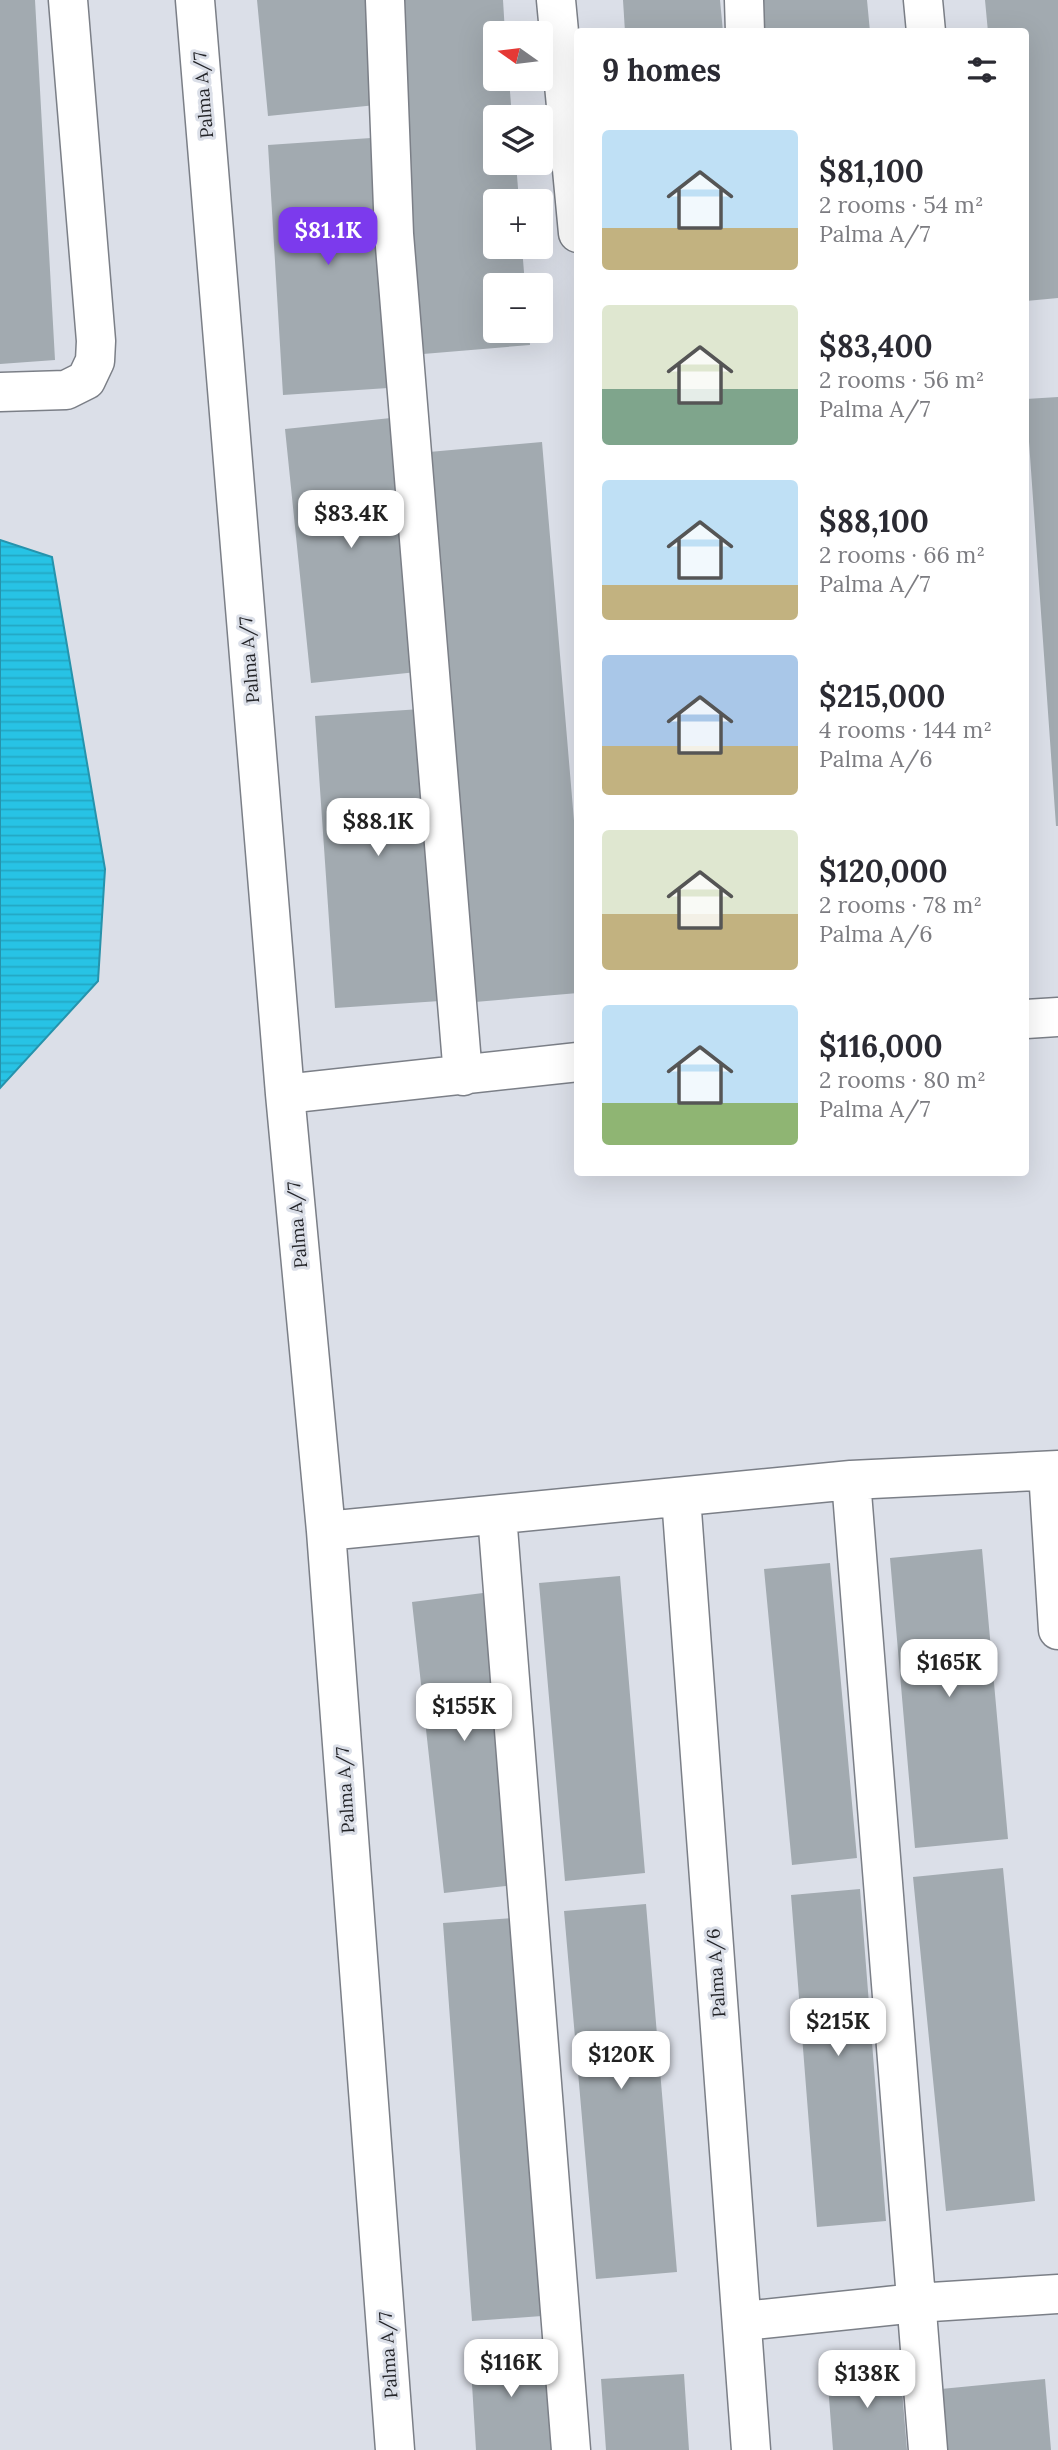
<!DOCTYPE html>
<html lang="en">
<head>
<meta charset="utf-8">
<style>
	:root { --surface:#fff; --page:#f7f7f7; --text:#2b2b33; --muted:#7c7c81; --accent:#7c3aed }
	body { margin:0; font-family:Lora,serif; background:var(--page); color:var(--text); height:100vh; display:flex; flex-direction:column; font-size:26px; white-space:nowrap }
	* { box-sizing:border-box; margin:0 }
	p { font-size:23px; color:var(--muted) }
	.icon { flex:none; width:38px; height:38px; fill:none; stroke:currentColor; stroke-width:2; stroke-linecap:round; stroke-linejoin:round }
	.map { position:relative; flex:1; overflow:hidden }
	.panel { position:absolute; left:574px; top:28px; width:455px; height:1148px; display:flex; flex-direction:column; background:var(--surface); border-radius:7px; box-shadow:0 7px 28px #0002 }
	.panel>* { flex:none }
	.needle { width:46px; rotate:284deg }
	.controls { position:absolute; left:483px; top:21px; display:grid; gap:14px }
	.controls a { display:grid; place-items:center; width:70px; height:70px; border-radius:7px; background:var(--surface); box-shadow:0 7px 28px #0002; font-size:35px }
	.price { position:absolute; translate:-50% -60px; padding:0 16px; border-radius:14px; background:#fff; color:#222; font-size:23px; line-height:46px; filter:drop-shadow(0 2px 4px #0008) }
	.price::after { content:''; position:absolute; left:50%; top:42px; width:21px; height:16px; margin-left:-10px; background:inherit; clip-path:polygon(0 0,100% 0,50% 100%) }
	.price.active { background:var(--accent); color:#fff }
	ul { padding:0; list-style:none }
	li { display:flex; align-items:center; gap:21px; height:175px; padding:0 28px }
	li span { display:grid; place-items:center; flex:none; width:196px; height:140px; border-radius:7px; color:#555 }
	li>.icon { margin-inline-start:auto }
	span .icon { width:84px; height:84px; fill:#fffc; stroke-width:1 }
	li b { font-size:30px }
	h2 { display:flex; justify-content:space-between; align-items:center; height:84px; padding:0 28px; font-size:30px }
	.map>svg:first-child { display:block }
	.water { fill:url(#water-rules); stroke:#2693ac; stroke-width:2 }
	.building { fill:#a2aab0 }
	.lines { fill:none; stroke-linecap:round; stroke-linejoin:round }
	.minor-casing { stroke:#7b7f87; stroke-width:41 }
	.minor { stroke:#fff; stroke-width:38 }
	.labels { text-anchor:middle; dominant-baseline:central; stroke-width:6; stroke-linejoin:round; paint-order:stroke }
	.street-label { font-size:18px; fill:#232428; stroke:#dbdfe8 }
</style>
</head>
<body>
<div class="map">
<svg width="1058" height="2450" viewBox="0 0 1058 2450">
	<defs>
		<pattern id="water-rules" width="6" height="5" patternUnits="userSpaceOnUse" patternTransform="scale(1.75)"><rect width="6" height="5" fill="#27c3e5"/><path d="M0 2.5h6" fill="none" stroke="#23a7c4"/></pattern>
	</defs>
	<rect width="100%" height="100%" fill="#dbdfe8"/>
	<path class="water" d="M0,540L52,557L105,869L98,981L0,1088Z"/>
	<path class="building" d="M0,0H35L55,360L0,364Z
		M257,0H366L376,105L268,116Z
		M395,0H503L505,33H495V79H509L512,117H495V163H516L519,201H495V247H522L525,285H495V331H529L530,345L423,354Z
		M623,0H720L723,32H625Z
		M756,0H867L870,32H759Z
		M985,0H1058V298L1026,301V32H988Z
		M371,138L388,388L283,395L268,145Z
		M1058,397V826H1056L1026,399Z
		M391,418L417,672L311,683L285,429Z
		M542,442L578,868V993L475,1002L429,452Z
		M421,709L440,1001L335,1008L315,716Z
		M982,1549L1008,1839L915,1848L890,1558Z
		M830,1563L857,1858L792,1865L764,1569Z
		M620,1576L645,1873L565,1881L539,1583Z
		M483,1593L515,1885L444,1893L412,1602Z
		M1003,1868L1035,2201L946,2211L913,1877Z
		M860,1889L886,2221L817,2227L791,1895Z
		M646,1904L677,2272L596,2279L564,1911Z
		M513,1918L542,2316L472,2321L443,1923Z
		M545,2346L552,2450H476L470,2351Z
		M900,2366L907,2450H833L827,2372Z
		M684,2374L689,2450H606L601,2379Z
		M1045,2379L1051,2450H946L941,2389Z"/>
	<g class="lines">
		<g class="minor-casing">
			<path id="minor" d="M195,0L285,1094L326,1531L395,2450
				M385,0L394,234L463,1076
				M556,0L578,233
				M744,0L745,32
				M923,0L926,32
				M0,392L66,390L86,380L95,361L96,341L68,0
				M1026,1019L1058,1017
				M285,1094L578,1062
				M1048,1471L1058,1630
				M851,1480L928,2450
				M681,1497L751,2450
				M497,1515L571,2450
				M326,1531L851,1480L1058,1470
				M743,2321L916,2303L1058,2294"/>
		</g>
		<use href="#minor" class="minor"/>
	</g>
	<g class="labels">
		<g class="street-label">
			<text transform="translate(203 95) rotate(-95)">Palma A/7</text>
			<text transform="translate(249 660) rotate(-95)">Palma A/7</text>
			<text transform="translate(297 1225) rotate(-95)">Palma A/7</text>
			<text transform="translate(345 1790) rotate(-94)">Palma A/7</text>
			<text transform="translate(716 1973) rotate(-94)">Palma A/6</text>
			<text transform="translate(388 2355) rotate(-94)">Palma A/7</text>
		</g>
	</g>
</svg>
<div class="controls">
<a><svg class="needle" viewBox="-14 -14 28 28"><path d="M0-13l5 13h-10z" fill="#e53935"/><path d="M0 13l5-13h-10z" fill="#7c7c81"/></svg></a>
<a><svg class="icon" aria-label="layers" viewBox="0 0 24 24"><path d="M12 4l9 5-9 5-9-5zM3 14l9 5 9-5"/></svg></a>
<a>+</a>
<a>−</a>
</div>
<b class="price active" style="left:328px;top:267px">$81.1K</b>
<b class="price" style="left:351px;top:550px">$83.4K</b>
<b class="price" style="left:378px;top:858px">$88.1K</b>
<b class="price" style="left:949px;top:1699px">$165K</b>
<b class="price" style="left:464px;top:1743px">$155K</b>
<b class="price" style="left:838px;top:2058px">$215K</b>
<b class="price" style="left:621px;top:2091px">$120K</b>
<b class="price" style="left:511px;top:2399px">$116K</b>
<b class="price" style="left:867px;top:2410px">$138K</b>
<section class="panel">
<h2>9 homes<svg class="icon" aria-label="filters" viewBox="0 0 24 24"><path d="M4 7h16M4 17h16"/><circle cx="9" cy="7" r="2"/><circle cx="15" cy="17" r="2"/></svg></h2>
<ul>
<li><span style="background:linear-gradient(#bfe0f5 70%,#c2b280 0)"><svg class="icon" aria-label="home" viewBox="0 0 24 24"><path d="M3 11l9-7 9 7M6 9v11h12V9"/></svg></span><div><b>$81,100</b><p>2 rooms · 54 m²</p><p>Palma A/7</p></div></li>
<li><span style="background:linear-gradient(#dfe7d0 60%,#7fa58c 0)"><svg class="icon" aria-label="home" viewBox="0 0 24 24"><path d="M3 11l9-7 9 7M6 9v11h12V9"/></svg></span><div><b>$83,400</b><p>2 rooms · 56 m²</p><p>Palma A/7</p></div></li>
<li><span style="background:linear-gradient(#bfe0f5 75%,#c2b280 0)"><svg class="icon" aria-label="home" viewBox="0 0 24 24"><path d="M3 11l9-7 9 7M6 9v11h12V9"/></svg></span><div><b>$88,100</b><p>2 rooms · 66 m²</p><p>Palma A/7</p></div></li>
<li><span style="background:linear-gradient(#a9c7e8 65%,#c2b280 0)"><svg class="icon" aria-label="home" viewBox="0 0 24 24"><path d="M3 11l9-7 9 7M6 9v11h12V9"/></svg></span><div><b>$215,000</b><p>4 rooms · 144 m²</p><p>Palma A/6</p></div></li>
<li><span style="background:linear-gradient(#dfe7d0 60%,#c2b280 0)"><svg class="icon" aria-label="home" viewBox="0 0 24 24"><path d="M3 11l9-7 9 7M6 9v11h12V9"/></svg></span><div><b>$120,000</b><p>2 rooms · 78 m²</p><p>Palma A/6</p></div></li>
<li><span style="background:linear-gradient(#bfe0f5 70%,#8fb573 0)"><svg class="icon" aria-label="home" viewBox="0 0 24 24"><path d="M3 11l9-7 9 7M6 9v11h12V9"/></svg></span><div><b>$116,000</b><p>2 rooms · 80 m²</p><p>Palma A/7</p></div></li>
</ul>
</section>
</div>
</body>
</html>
